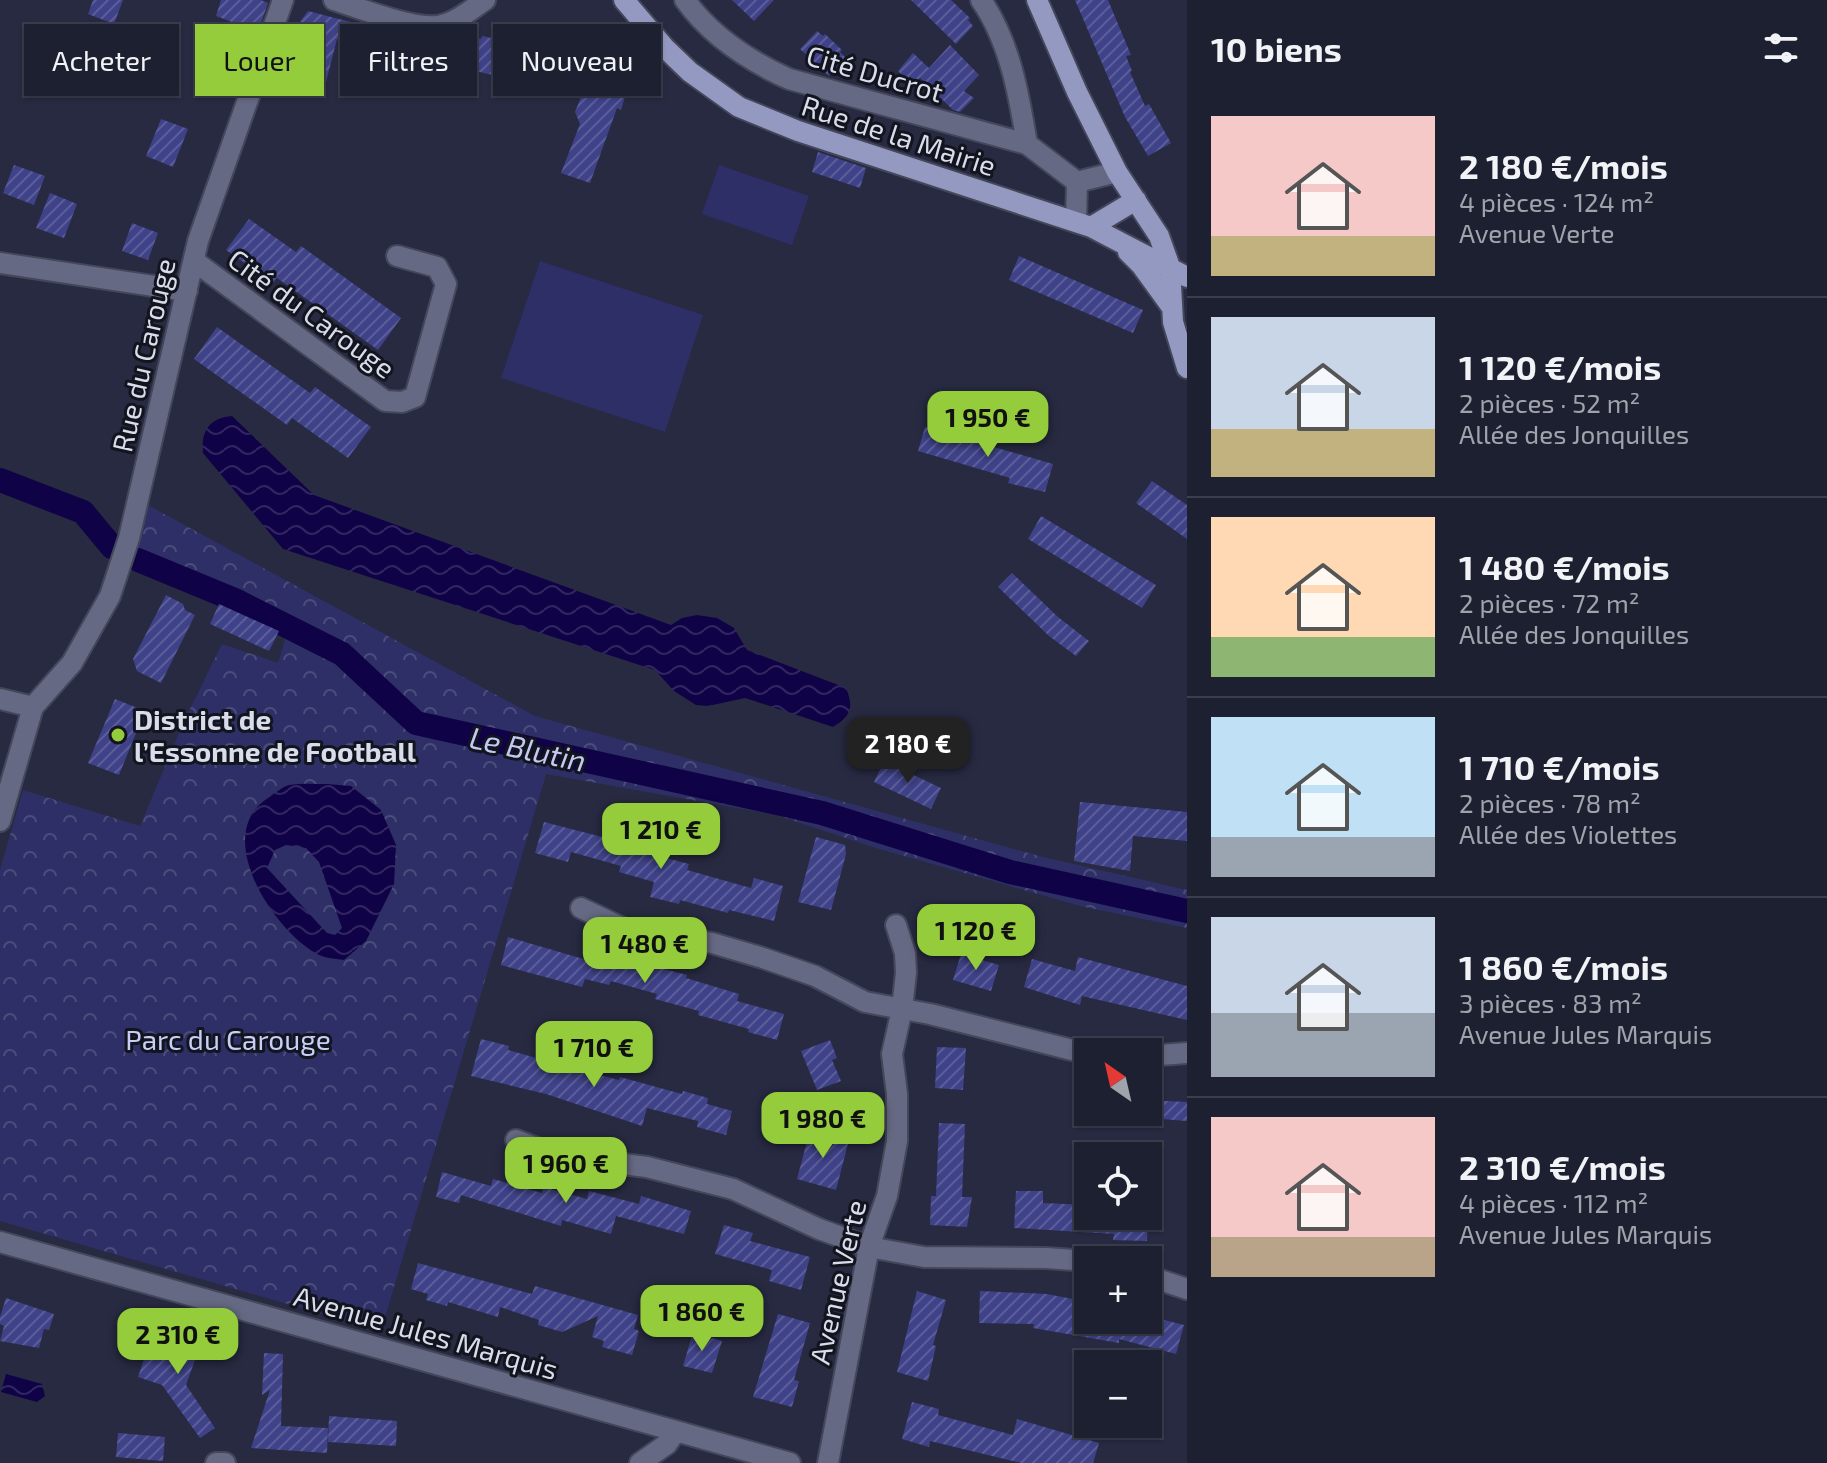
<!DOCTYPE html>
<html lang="fr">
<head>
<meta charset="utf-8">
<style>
	:root { --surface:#1d2031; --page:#2a2d3d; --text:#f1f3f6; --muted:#a0a3ab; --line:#3b3e4d; --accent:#94cc3c }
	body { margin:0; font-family:"Exo 2",sans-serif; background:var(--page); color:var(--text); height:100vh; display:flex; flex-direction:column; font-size:30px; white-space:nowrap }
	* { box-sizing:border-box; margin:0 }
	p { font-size:26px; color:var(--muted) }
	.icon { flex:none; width:44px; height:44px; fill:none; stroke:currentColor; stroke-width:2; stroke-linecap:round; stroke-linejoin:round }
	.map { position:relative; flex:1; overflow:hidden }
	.sheet { display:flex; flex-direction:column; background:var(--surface); width:640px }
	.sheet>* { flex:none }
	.banner { position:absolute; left:24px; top:24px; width:760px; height:72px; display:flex; gap:16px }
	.needle { width:52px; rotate:326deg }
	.tools { position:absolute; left:1074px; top:1038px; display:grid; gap:16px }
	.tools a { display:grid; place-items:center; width:88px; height:88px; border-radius:0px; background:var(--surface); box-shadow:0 2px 6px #0004,0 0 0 2px var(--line); font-size:40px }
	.price { position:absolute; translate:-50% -68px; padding:0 18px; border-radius:16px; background:var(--accent); color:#111; font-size:26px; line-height:52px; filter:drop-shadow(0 2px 4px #0008) }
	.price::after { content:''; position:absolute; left:50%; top:48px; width:24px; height:18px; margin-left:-12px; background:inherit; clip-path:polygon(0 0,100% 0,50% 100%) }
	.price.current { background:#222; color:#fff }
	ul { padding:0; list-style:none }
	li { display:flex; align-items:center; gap:24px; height:200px; padding:0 24px }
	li+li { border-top:2px solid var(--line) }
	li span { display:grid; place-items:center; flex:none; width:224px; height:160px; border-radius:0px; color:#555 }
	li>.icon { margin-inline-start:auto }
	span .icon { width:96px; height:96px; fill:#fffc; stroke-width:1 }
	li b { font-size:34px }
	h2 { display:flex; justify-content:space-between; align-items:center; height:96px; padding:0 24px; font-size:34px }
	.tag { padding:0 28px; border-radius:0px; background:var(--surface); box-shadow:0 2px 6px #0004,0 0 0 2px var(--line); font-size:28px; line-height:72px }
	.tag.current { background:var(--accent); color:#111 }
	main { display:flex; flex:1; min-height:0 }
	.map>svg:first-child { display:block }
	.green { fill:#2d2f66 }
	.park { fill:url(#park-crowns) }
	.water { fill:url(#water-waves); fill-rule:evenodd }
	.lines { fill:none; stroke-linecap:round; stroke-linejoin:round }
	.canal { stroke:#100246; stroke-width:24 }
	.building { fill:url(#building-hatch) }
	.minor-casing { stroke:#44475a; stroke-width:24 }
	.major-casing { stroke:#44475a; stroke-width:24 }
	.minor { stroke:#656983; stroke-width:20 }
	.major { stroke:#9399c1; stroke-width:20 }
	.poi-dot { fill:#94cc3c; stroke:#12141e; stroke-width:3 }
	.labels { text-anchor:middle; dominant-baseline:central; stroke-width:6; stroke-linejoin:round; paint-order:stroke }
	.street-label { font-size:28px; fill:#d9dceb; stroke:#12141e }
	.poi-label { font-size:28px; font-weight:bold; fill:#d9dceb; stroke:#12141e; text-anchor:start }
	.park-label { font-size:28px; fill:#c8cef7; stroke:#12141e }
	.water-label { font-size:30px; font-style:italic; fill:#c3c9f3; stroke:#12141e }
</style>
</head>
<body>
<main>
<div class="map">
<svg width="1187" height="1463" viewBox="0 0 1187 1463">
	<defs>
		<pattern id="park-crowns" width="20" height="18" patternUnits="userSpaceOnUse" patternTransform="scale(2)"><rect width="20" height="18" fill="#2d2f66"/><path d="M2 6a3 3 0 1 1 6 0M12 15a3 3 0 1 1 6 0" fill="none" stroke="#4b4d7c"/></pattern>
		<pattern id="water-waves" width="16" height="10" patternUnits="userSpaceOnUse" patternTransform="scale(2)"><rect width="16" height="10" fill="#100246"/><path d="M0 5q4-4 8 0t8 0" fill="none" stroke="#322661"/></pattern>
		<pattern id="building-hatch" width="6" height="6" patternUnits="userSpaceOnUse" patternTransform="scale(2)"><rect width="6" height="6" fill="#3f4288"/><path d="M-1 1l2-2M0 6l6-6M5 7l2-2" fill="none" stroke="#5a5d99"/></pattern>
	</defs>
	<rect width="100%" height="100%" fill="#272a41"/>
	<path class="green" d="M719,165L809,196L792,245L702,214Z
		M540,261L703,315L665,432L501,378Z"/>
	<path class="park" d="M144,503L535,716L1039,856L1187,890V928L1080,906L876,848L776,815L546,774L381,1331L0,1221V870L23,790L140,826L185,719L222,644L278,663L287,633L129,569Z"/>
	<path class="water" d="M232,416L314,495L671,625L682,618L697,615L717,618L734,628L747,650L846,688C854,707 851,716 833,727L745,698L708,706L696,705L674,691L655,670L283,549L203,453C201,431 209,418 232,416Z
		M327,784L351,786L381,810L396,845L394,884L366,941L344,960C336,959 326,958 319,955C275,933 210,835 268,798C274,794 282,787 289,785C301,783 315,784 327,784ZM286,845L306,848L319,862L342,928L335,935L327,933L267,868L275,850Z
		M6,1374L42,1384L45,1396L37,1402L1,1392Z"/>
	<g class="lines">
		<path class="canal" d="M0,480L83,512L112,547
			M138,560L235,600L342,654L416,723L822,813L1010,872L1187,911"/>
	</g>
	<path class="building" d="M93,0H123L114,24L88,14Z
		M221,0H261L268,3L258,32L216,16Z
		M732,0H774L754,21Z
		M911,0H951L970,18L968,20L973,26L956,44Z
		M1075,0H1108L1131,55L1126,56L1132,71L1130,72L1145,106L1149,104L1171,143L1148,156L1125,117Z
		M308,11L401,35L457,45L464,35L481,39L482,36L512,42L509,56L583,72L595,38L630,51L636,60L621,110L617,108L590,183L561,173L580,124L575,112L581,97L533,82L532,84L471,70V72L337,39L326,82L273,68L279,50Z
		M817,31L823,36L825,34L842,50L840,52L846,58L829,76L800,49Z
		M950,45L979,75L964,91L974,98L960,112L953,110L920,78L926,71L913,86L898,71L913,53L929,68Z
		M161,119L188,129L173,167L146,156Z
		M818,152L866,168L860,188L812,172Z
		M14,165L45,176L34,205L3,193Z
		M50,193L77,204L64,238L36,228Z
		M249,219L296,252L301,246L401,318L378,350L277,278L273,283L226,250Z
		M132,223L158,233L148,260L122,251Z
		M1019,256L1143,310L1133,333L1009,280Z
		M217,327L310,393L315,387L371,427L348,458L292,418L287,425L194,359Z
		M925,427L1053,464L1045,492L1008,483L1010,478L918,451Z
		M1152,481L1187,505V539L1136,503Z
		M1041,516L1156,585L1142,608L1028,539Z
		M1012,573L1058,617L1089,641L1076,656L1049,636L998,587Z
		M166,595L183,604L185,610L195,615L161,683L137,671L133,659Z
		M219,604L279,631L269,651L210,624Z
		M115,699L145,711L119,775L88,763Z
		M884,761L941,788L931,809L874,782Z
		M1080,802L1187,812V841L1133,836L1130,871L1074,861Z
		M611,821L646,830L640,851L689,864L687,870L751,888L754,878L783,886L774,921L729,910L728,913L680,900L679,904L650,897L654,882L619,872L621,866L571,852L568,862L535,853L544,822L606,838Z
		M816,837L845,845L846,854L831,910L798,902Z
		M946,905L981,914L975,939L939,929Z
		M508,937L604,965L606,959L617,963L618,957L687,975L686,978L739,994L737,1001L784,1014L777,1040L748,1032L749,1029L698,1015L699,1011L655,999L657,994L611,981L609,985L585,979L582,987L501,965Z
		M961,954L999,965L991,991L953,980Z
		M1078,957L1187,986V1020L1086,997L1082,996L1080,1005L1024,987L1032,959L1075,971Z
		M481,1039L509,1046L508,1050L572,1068L619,1080L620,1077L682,1094L683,1091L708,1098L707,1104L732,1111L726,1135L697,1127L698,1121L647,1108L642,1126L546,1094L471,1076Z
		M830,1040L837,1058L832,1060L841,1081L817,1090L801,1051Z
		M937,1047L966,1048L963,1090L935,1088Z
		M1148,1100L1187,1102V1121L1148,1118Z
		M939,1123L965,1124L962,1197H972L967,1227L930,1225L931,1196H936Z
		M810,1130L849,1140L836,1190L797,1179Z
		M442,1172L491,1186L493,1179L542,1193L543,1187L587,1199L589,1191L639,1204L641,1196L691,1211L684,1234L616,1216L611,1234L562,1220L561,1226L461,1195L459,1203L436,1197Z
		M1016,1191H1043V1203L1088,1205V1216H1148L1147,1241L1113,1240L1114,1234L1014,1228Z
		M724,1225L753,1233L750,1241L810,1257L801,1290L769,1281L772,1270L715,1254Z
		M418,1263L532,1294L535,1286L638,1315L634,1329L639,1331L632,1355L602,1347L604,1341L592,1337L598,1316L562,1332L538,1325L539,1320L500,1307L498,1317L448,1302L447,1306L426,1300L428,1294L411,1289Z
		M917,1291L946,1300L933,1345L936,1346L928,1381L897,1372Z
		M980,1291L1047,1294L1078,1300L1074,1320H1152V1317L1184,1325L1176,1354L1119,1339V1343L1033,1328L1034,1324L979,1323Z
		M6,1298L54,1314L49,1330L44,1329L39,1348L0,1341L4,1326L0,1324V1317Z
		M778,1314L810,1323L794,1380L799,1381L792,1407L753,1397Z
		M186,1326L205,1332L186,1385L215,1428L200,1438L162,1385L138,1377L151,1339L179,1348Z
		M693,1332L722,1341L712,1373L683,1366Z
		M264,1353L283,1354L281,1426L328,1428L327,1453L251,1448L270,1390L262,1395Z
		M912,1402L939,1409L938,1415L1013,1435L1017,1419L1099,1443L1093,1463H1021L930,1441L929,1447L902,1439Z
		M329,1416L397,1421L396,1446L328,1442Z
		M118,1433L165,1437L163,1461L116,1457Z"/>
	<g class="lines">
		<g class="minor-casing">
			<path id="minor" d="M334,0C359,8 419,32 442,25C458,21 472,9 485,0
				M685,0C711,36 749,61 789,79L1027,144L1077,182
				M981,0C1010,42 1019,95 1027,144
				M1077,182L1117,172
				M1076,222L1077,182
				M194,261L385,401L402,402L415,397L446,284L437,267L397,256
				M0,263L187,291
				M0,699L33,707
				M0,821L33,707L72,663L110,596L129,538L198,241L283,0
				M581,908L625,929L712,943L763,958L815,976L865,1002L930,1014L1088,1054
				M1148,1056L1187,1053
				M516,1140L558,1156L647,1167L733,1189L819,1229L869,1247L924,1257L1046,1258L1088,1261
				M0,1242L790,1463
				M1148,1276L1187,1289
				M216,1463H225
				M640,1463L667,1444L675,1432
				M828,1463L869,1247L887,1196L897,1141V1094L892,1054L902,1009L906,973L905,953L896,925"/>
		</g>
		<g class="major-casing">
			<path id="major" d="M624,0L665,48L690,72L739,107L798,131L1091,227L1187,277
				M1037,0L1077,92L1117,172L1159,236L1170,267L1173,322L1187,368
				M1091,227L1136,200
				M1128,252L1141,265L1170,305"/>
		</g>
		<use href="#minor" class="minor"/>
		<use href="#major" class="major"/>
	</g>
	<circle class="poi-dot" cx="118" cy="735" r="8"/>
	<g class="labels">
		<g class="street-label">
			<text transform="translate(875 73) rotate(16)">Cité Ducrot</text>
			<text transform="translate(899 135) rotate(18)">Rue de la Mairie</text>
			<text transform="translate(312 313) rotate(36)">Cité du Carouge</text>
			<text transform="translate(143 355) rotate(-77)">Rue du Carouge</text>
			<text transform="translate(837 1282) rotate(-77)">Avenue Verte</text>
			<text transform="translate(426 1332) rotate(16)">Avenue Jules Marquis</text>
		</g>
		<g class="poi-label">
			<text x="134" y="719">District de<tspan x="134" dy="32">l’Essonne de Football</tspan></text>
		</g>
		<g class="park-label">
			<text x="228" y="1039">Parc du Carouge</text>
		</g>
		<g class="water-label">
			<text transform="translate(528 748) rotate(12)">Le Blutin</text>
		</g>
	</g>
</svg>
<div class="tools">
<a><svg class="needle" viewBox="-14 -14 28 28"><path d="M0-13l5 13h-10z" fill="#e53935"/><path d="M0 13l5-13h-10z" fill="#a0a3ab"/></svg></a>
<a><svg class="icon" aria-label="locate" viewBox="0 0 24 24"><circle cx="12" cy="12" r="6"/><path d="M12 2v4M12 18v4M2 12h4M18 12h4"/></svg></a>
<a>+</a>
<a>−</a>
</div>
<b class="price" style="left:988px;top:459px">1 950 €</b>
<b class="price current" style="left:908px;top:785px">2 180 €</b>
<b class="price" style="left:661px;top:871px">1 210 €</b>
<b class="price" style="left:976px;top:972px">1 120 €</b>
<b class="price" style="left:645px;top:985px">1 480 €</b>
<b class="price" style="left:594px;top:1089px">1 710 €</b>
<b class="price" style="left:823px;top:1160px">1 980 €</b>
<b class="price" style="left:566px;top:1205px">1 960 €</b>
<b class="price" style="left:702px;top:1353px">1 860 €</b>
<b class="price" style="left:178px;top:1376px">2 310 €</b>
<div class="banner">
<a class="tag">Acheter</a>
<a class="tag current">Louer</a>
<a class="tag">Filtres</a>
<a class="tag">Nouveau</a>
</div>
</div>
<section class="sheet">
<h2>10 biens<svg class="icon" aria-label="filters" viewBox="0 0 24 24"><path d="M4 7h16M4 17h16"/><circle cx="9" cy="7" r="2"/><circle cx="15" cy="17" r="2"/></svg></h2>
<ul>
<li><span style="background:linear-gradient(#f6c9c9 75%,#c2b280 0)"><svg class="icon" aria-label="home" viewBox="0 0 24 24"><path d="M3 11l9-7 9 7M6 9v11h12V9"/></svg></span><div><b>2 180 €/mois</b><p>4 pièces · 124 m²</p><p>Avenue Verte</p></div></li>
<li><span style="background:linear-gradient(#c9d6e8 70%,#c2b280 0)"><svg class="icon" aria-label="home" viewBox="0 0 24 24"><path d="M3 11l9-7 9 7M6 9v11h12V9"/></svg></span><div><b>1 120 €/mois</b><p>2 pièces · 52 m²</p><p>Allée des Jonquilles</p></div></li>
<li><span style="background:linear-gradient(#ffd9b3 75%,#8fb573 0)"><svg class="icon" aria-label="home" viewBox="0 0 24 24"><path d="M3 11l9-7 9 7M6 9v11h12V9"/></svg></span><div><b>1 480 €/mois</b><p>2 pièces · 72 m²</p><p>Allée des Jonquilles</p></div></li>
<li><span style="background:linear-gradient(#bfe0f5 75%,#9aa5b1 0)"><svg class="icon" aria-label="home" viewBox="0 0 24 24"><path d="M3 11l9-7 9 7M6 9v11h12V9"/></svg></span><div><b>1 710 €/mois</b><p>2 pièces · 78 m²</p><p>Allée des Violettes</p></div></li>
<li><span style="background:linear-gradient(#c9d6e8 60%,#9aa5b1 0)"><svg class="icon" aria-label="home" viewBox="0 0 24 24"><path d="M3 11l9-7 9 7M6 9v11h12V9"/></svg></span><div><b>1 860 €/mois</b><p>3 pièces · 83 m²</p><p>Avenue Jules Marquis</p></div></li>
<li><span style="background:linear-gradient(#f6c9c9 75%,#b9a48a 0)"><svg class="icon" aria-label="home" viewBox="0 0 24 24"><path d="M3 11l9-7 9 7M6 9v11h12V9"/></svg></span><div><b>2 310 €/mois</b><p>4 pièces · 112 m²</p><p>Avenue Jules Marquis</p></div></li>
</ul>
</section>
</main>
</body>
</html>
